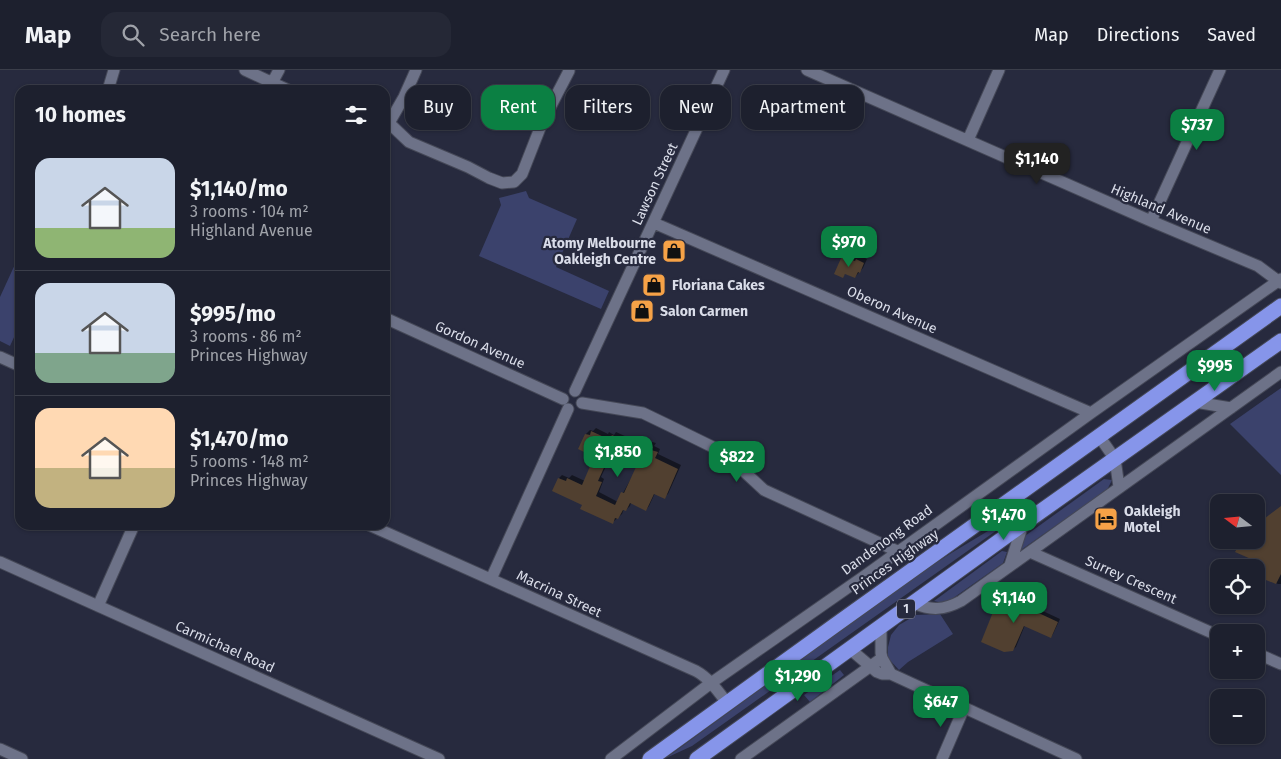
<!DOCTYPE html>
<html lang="en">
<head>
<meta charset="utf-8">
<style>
	:root { --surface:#1d202e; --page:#252836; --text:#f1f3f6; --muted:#a0a3aa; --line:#3b3e4a; --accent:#0b8043 }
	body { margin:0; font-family:"Fira Sans",sans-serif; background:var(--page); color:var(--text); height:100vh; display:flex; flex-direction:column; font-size:19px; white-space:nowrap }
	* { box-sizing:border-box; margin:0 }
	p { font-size:16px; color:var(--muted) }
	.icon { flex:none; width:28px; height:28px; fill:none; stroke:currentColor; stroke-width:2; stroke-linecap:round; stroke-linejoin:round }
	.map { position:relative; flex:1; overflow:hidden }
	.side { position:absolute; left:15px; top:15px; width:375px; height:445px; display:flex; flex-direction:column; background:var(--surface); border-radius:15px; box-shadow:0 1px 4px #0004,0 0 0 1px var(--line) }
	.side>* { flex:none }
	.top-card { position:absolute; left:405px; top:15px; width:475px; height:45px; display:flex; gap:10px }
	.needle { width:32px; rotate:286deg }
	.tools { position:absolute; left:1210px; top:424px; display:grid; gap:10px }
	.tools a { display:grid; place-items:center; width:55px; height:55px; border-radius:10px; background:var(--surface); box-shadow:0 1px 4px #0004,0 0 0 1px var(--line); font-size:25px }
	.price { position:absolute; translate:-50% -42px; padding:0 11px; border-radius:10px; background:var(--accent); color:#fff; font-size:16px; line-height:32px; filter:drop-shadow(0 1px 2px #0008) }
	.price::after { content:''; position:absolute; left:50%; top:30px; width:15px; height:11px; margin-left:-8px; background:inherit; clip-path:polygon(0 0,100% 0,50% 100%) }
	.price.active { background:#222; color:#fff }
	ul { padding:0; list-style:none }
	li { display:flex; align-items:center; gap:15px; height:125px; padding:0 20px }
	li+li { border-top:1px solid var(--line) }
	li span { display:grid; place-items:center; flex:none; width:140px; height:100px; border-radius:15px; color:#555 }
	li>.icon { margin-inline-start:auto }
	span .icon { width:60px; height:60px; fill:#fffc; stroke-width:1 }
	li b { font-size:21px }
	h2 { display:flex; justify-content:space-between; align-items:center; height:60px; padding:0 20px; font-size:21px }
	.pill { padding:0 18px; border-radius:15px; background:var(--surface); box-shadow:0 1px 4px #0004,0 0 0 1px var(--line); font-size:18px; line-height:45px }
	.pill.active { background:var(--accent); color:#fff }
	header { display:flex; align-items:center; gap:30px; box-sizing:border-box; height:70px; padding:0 25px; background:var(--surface); border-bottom:1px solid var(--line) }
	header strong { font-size:24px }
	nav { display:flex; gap:28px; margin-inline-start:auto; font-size:18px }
	.search { width:350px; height:45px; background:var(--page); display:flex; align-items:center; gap:12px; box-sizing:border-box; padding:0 18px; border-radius:15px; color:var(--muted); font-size:19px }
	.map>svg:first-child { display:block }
	.green { fill:#3b426c }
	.shadow { fill:#0007; fill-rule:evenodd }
	.building { fill:#514030; fill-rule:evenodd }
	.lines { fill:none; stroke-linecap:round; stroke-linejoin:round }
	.street-casing { stroke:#454857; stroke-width:13 }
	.highway-casing { stroke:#454857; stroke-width:17 }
	.street { stroke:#6d7288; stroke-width:11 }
	.highway { stroke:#8695ea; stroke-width:15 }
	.labels { text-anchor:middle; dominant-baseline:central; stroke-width:4.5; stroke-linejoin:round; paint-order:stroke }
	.shield { fill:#272a3e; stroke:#a4a7b6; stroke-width:1 }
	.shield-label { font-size:12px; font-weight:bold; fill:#dadde9 }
	.street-label { font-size:14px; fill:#dadde9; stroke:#272a3e }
	.poi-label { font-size:14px; font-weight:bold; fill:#dadde9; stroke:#272a3e; text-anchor:start }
</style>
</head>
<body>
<header>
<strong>Map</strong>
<div class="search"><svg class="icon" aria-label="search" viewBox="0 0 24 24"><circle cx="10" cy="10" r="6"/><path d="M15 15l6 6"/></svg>Search here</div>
<nav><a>Map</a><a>Directions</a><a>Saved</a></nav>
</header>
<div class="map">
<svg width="1281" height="689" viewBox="0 0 1281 689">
	<rect width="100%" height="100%" fill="#272a3e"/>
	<path class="green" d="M526,121L529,128L577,149L556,197L609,221L601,239L479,186L501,135L499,128Z
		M17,190L20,192V254L10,276L0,271V227Z
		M1281,318V405L1230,354Z
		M1104,409L1112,410L1107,420L1018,482L1025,466Z
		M998,455L1000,458L692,676L666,688L917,505L953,482Z
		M1002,481L1007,482L1003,493L949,531L942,533L934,531Z
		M940,544L953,564L908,592L899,600L888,588V577L891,565L899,555L916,545Z
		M840,600L844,605L810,632L804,625Z"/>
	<path class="shadow" d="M847,182L860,188L861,186L867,189L863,198L855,207L846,203L843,206L836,203L843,186Z
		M596,358L608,364L609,362L614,365L616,362L638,372L641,369L656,373L654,376L660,379L658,384L681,395L668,424L664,427L655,423L649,436L646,440L631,433L630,436L626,440L624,439L622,444L613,452L584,435L559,408L562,405L569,408L572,405L585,411L596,386L586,364L590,360L593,361ZM621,389L638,396L618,432L599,422L604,409L601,407L609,390Z
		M1281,438V514H1278L1262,507L1266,497L1242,470H1256Z
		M1002,522L1060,549L1053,564L1051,567L1025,555L1016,577L1012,580L995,541L999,525Z"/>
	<path class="building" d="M842,186L855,191L856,189L864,193L860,203L858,202L855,208L845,204L843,208L834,204Z
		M591,361L604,367V366L610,368L612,365L635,375L636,372L653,377L651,380L658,382L655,388L678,399L665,429L654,424L646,441L630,433L626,441L623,440L618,449L615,448L613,454L580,439L582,435L552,421L558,408L566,411L567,408L582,415L594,387L578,379L585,364L590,365ZM620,390L636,397L624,423L621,422L615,435L596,426L602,412L598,411L607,391L614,394L615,392L618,393Z
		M1281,436V504L1276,514L1261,508L1265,497L1250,491L1251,489L1235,482L1241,470H1256V455Z
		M998,524L1058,552L1051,568L1024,556L1013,581L1004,582L981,572L993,542L990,541Z"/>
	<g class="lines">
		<g class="street-casing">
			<path id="street" d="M245,0L288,20
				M807,0L1151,151L1258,196L1281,213
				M272,13L279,0
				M108,20L114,0
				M385,53H389L409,72L468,97L489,108L502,113L514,112L522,104L542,53L569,1
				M389,53L404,27L416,0
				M968,70L999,0
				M1151,151L1220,0
				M654,153L1091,343
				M385,248L563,329
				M0,287L20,296
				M575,321L724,0
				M1195,332L1231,338
				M582,333L643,343L670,356L723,382L764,420L897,481
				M1099,366L1115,389L1119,417
				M369,455C478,503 586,553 696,601C709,608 718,621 727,633
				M1030,482L1219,566
				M0,492L439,689
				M1010,495L1023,454
				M491,509L568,339
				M914,533C931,541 944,540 961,531L1281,302
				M98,536L134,455
				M881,557V583L882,588L891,604
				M850,579L877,602L882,604H891L1076,689
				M1256,583L1281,594
				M0,679L22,689
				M611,689L711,613L863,507L1091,343L1281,209
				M741,689L882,588
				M942,689L964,638"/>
		</g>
		<g class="highway-casing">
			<path id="highway" d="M650,689L834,556L1281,236
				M697,689L1023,454L1281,271"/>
		</g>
		<use href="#street" class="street"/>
		<use href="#highway" class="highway"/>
	</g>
	<defs>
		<g id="shop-square" transform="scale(1.25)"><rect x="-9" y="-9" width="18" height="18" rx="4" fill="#f6a247" stroke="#272a3e"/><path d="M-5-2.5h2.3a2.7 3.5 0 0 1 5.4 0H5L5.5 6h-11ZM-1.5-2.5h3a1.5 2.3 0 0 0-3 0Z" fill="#111"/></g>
		<g id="hotel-square" transform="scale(1.25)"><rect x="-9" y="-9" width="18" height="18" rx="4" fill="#f6a247" stroke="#272a3e"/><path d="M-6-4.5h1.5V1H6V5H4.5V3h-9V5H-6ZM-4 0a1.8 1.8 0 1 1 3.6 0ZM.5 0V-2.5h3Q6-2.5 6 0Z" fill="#111"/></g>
	</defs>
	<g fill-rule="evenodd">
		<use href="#shop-square" x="674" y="181"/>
		<use href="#shop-square" x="654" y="215"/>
		<use href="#shop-square" x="642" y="241"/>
		<use href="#hotel-square" x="1106" y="449"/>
	</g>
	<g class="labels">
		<rect class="shield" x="897" y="529.5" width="18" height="19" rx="4"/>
		<g class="shield-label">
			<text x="906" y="539">1</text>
		</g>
		<g class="street-label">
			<text transform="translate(655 114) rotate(-65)">Lawson Street</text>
			<text transform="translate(1161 139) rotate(23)">Highland Avenue</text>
			<text transform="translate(892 240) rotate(24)">Oberon Avenue</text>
			<text transform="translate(480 275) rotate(24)">Gordon Avenue</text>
			<text transform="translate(887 470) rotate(-36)">Dandenong Road</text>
			<text transform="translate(895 492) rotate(-35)">Princes Highway</text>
			<text transform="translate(1131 510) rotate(24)">Surrey Crescent</text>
			<text transform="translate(559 524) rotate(25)">Macrina Street</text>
			<text transform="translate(225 577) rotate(24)">Carmichael Road</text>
		</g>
		<g class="poi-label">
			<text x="656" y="173" text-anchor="end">Atomy Melbourne<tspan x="656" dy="16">Oakleigh Centre</tspan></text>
			<text x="672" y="215">Floriana Cakes</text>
			<text x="660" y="241">Salon Carmen</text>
			<text x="1124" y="441">Oakleigh<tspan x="1124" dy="16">Motel</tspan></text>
		</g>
	</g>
</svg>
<div class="tools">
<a><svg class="needle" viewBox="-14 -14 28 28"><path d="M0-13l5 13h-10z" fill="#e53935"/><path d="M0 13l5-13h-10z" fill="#a0a3aa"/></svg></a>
<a><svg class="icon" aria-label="locate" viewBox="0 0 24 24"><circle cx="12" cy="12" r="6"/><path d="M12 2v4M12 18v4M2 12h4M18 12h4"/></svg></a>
<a>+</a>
<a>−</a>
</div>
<b class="price" style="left:1197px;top:81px">$737</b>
<b class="price active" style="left:1037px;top:115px">$1,140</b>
<b class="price" style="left:849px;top:198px">$970</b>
<b class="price" style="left:1215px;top:322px">$995</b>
<b class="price" style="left:618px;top:408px">$1,850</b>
<b class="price" style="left:737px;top:413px">$822</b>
<b class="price" style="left:1004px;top:471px">$1,470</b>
<b class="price" style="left:1014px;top:554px">$1,140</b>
<b class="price" style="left:798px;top:632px">$1,290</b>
<b class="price" style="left:941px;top:658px">$647</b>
<div class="top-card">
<a class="pill">Buy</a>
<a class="pill active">Rent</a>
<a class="pill">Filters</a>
<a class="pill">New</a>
<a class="pill">Apartment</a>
</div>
<section class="side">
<h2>10 homes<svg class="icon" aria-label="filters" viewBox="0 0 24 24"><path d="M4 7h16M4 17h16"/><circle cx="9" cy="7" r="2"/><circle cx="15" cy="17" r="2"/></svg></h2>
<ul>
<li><span style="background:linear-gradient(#c9d6e8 70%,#8fb573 0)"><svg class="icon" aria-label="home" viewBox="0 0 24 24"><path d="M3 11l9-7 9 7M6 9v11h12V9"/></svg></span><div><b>$1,140/mo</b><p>3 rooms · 104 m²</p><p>Highland Avenue</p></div></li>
<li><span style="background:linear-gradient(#c9d6e8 70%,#7fa58c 0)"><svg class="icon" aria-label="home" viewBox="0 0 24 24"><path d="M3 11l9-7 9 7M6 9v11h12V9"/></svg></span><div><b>$995/mo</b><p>3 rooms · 86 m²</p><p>Princes Highway</p></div></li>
<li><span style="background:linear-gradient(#ffd9b3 60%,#c2b280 0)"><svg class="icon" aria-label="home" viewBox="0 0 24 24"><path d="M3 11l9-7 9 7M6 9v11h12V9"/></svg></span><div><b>$1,470/mo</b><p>5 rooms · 148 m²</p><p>Princes Highway</p></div></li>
</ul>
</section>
</div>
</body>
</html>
